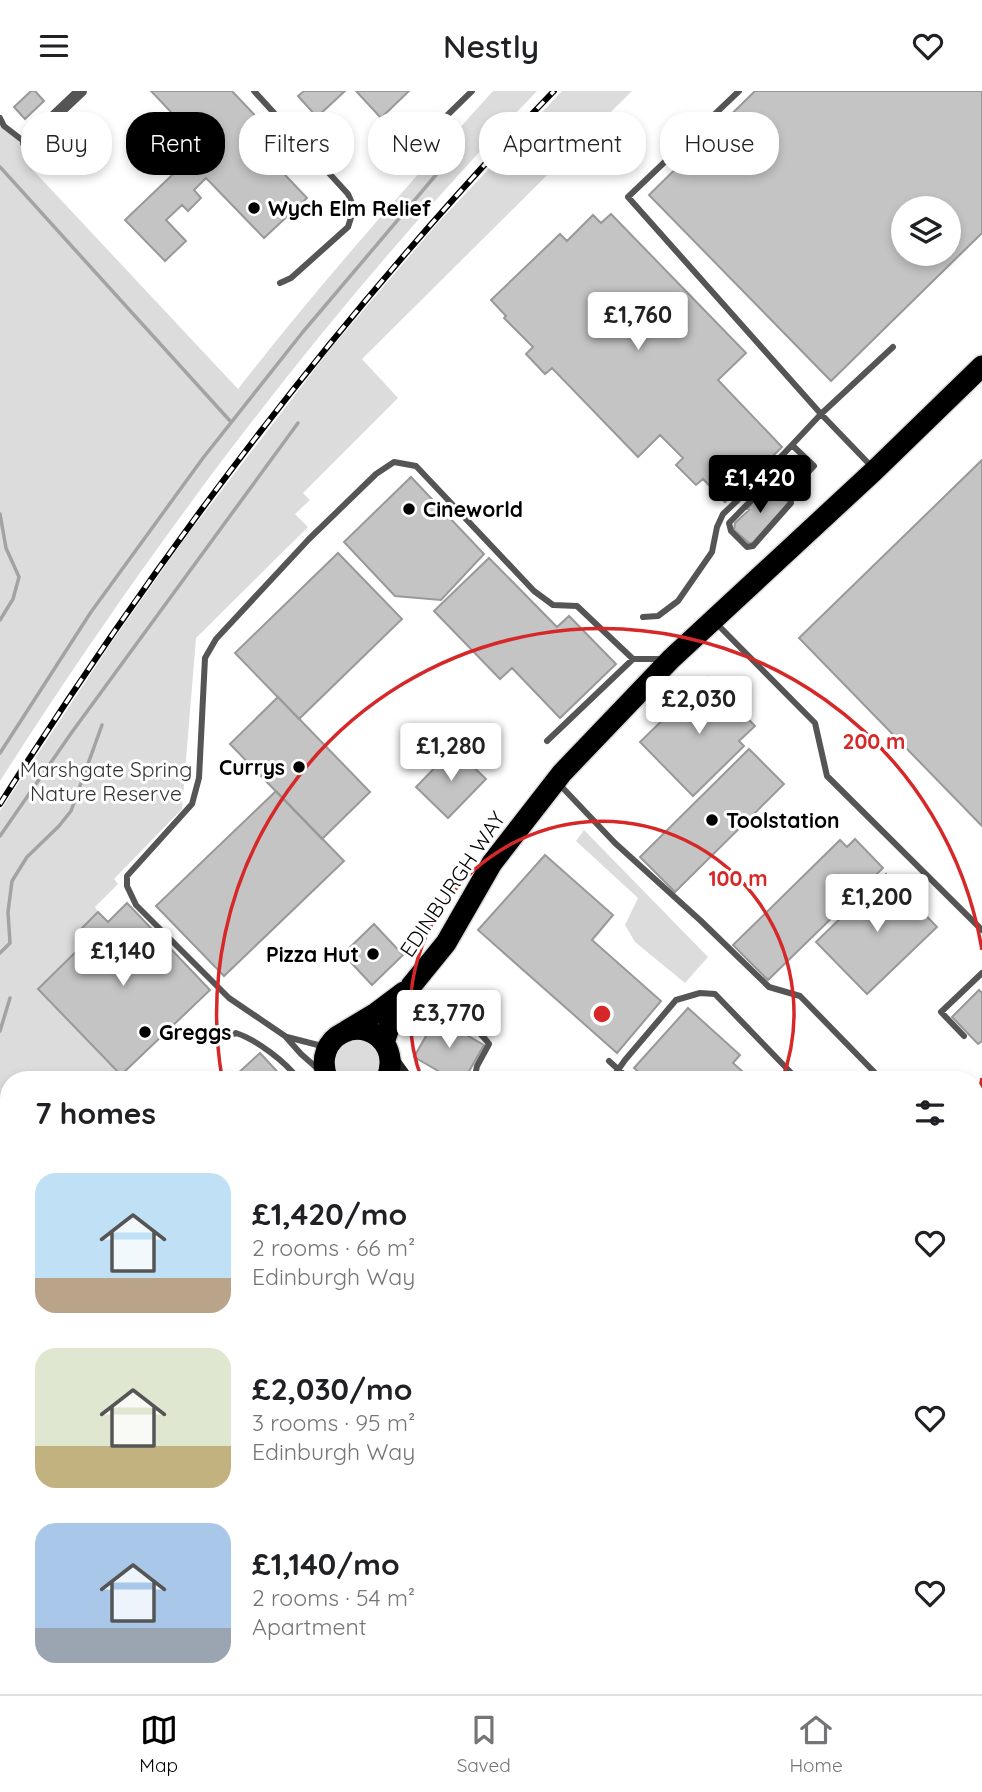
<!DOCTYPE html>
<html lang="en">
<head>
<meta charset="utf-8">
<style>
	:root { --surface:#fff; --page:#f6f6f6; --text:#202124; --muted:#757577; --line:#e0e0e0; --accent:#000 }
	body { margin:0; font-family:Quicksand,sans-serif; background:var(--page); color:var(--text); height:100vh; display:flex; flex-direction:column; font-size:26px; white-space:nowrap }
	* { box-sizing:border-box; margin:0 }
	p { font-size:23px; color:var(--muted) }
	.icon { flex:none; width:38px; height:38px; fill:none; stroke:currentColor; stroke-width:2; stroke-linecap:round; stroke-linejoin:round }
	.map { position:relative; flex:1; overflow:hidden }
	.panel { position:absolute; left:0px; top:980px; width:984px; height:623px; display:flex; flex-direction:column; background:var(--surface); border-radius:28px 28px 0 0; box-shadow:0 4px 10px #0003 }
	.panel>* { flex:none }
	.guide { position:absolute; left:21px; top:21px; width:942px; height:63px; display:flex; gap:14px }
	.tools { position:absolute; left:891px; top:105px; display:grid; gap:14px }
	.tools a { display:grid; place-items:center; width:70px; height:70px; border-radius:50%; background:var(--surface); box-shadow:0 4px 10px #0003; font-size:35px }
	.price { position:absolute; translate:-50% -60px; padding:0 16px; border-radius:7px; background:#fff; color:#222; font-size:23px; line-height:46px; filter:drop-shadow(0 2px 4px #0008) }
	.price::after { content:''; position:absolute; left:50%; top:42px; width:21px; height:16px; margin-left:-10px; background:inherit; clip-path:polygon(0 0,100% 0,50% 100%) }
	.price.current { background:var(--accent); color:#fff }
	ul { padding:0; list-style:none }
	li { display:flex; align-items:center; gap:21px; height:175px; padding:0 35px }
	li span { display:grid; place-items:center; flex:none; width:196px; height:140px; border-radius:21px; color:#555 }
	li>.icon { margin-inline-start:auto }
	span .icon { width:84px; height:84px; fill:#fffc; stroke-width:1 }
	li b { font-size:30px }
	h2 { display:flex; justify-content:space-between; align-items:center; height:84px; padding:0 35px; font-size:30px }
	.chip { padding:0 24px; border-radius:28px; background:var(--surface); box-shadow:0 4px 10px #0003; font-size:24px; line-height:63px }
	.chip.current { background:var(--accent); color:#fff }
	header { display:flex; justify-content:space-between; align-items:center; height:91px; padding:0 35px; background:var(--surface); font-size:32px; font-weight:600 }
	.menu { display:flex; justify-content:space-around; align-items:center; height:98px; border-top:2px solid var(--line); background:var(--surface); font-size:19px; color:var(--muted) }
	.menu a { display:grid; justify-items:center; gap:4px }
	.menu .current { color:var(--accent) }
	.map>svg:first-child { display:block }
	.green { fill:#dcdcdc }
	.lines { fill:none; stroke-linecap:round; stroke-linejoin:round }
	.stream { stroke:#a3a3a3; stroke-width:3.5 }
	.building { fill:#c4c4c4; stroke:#999; stroke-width:2; fill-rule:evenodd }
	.highway-casing { stroke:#dbdbdb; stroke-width:24 }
	.lane { stroke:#555; stroke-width:6 }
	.street { stroke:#555; stroke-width:12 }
	.secondary { stroke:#222; stroke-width:14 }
	.highway { stroke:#000; stroke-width:21 }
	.rail-casing { stroke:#000; stroke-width:6 }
	.rail { stroke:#fff; stroke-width:3.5; stroke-dasharray:10; stroke-linecap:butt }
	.ring { fill:none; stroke:#d62828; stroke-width:3.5 }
	.poi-dot { fill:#000; stroke:#fff; stroke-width:2.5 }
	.labels { text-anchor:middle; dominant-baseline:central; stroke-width:6; stroke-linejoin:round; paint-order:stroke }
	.poi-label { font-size:21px; font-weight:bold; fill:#000; stroke:#fff; text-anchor:start }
	.park-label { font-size:21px; fill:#333; stroke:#fff }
	.street-label { font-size:21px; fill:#000; stroke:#fff }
	.centre { fill:#d62828; stroke:#fff; stroke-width:3.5 }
	.ring-label { font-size:21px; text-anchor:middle; font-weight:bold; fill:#d62828; stroke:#fff; stroke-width:6; stroke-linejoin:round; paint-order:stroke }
</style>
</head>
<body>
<header><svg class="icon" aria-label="menu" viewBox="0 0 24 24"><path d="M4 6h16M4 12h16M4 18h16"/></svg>Nestly<svg class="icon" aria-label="heart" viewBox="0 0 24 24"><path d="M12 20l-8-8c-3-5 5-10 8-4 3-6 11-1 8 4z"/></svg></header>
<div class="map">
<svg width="982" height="1603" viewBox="0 0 982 1603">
	<rect width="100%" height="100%" fill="#fff"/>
	<path class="green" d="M493,0H537C334,210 157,444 0,690V28L37,72L32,78L238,298C319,194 405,97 493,0Z
		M562,0H632L362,268L398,307L303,402L310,409L295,423L308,436L196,547L182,718L114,788L118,793L95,816L98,821L81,837L90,847L38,898L126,989H9V1194L0,1192V720L113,549L185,447L331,257L436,134Z
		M584,739L708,866L685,892L635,851L625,834L638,807L576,750Z
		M369,948L382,967L376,989H339L335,983V960L346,949Z
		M982,996V1406L975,1399V1003Z
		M9,1421V1594H465L474,1603H0V1427Z
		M975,1449L982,1450V1479L975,1475Z
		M491,1594H639L630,1603H482Z"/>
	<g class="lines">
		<path class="stream" d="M0,76L231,331
			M0,423L6,457L19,486L13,508L0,529
			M0,662L91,521L203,367L302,242L452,65
			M0,745L72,641L298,332
			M0,862L10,852L8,821L12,790L27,766L59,735L71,720L102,634
			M0,940L10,907"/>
	</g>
	<path class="building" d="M31,0H35L44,10L25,28L14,16Z
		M151,0H232L264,34L250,47L307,107L264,147L206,87L194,99L201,107L188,120L182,114L166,129L186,150L165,170L125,129L189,68L196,75L210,62Z
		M304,0H345L317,26L298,5Z
		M356,0H409L381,27Z
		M755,0H982V142L831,290L649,104ZM903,117H948V163H903Z
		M611,123L746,262L718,289L782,356L725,411L703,388L696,394L676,374L683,367L660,344L638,366L552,277L545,283L526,263L533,256L504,227L506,225L491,209L560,143L567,150L593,124L601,132Z
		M982,369V735L799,547Z
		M411,386L484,463L441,509L395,505L344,451Z
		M771,395L789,412L753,452H749L734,439L735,432L749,419L747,418L755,409L757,410Z
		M338,462L402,528L299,628L235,562Z
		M489,467L557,536L569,525L616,573L560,627L512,577L500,588L434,520Z
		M707,586L755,635L739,650L744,655L693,705L640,651Z
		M278,606L370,701L322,748L230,653Z
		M454,657L486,688L448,727L416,696Z
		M749,658L784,693L675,801L640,766Z
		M276,700L344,770L224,885L156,815Z
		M855,748L883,777L768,889L733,854L840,749L847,756Z
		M545,764L613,824L592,849L661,910L617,962L478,839Z
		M886,783L937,836L867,903L816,851Z
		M127,812L210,899L121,984L38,898L90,847L81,838L98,821L108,831Z
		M374,833L403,864L372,894L343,863Z
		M979,899L982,902V950L978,953L952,926Z
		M688,917L740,964L733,972L752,989H648L634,977Z
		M437,926L454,936L455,933L467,940L465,943L484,954L464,989H454L414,966Z
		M260,962L285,989H240L236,984Z
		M975,1520L982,1529L981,1554L975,1545Z
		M975,1568L982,1577V1580L977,1584L975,1582Z
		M640,1594H657L646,1603H644L638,1596Z
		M725,1594H740L747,1603H731Z
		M806,1594H835L824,1603H794Z
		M951,1594H964V1595L956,1601Z"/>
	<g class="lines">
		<g class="highway-casing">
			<path id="highway" d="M346,940L376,922L404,901
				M384,952L392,927L411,895L446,852L492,772L562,682L671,568L875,379L982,275
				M328,989C309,944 367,919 387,957C392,968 391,978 386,989
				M0,1402L9,1395"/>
		</g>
		<path class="lane" d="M254,0L348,103L354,117L348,136L291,187L280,192
			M739,0L628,106L821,323L893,256
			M0,27L4,35L26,52
			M428,43L472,0
			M772,386L780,393C798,393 802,387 814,375L792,354
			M773,387L729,432L731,440L747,456L753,455L791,412L789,393
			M643,526L658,525L678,510L712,461L717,436L723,423L759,389L821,323L873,377
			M715,531L815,632L827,685L982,839
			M547,650L633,568H662
			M560,694L615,752L701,830L769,896L800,905L882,989
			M459,914C463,932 478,937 489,953L477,975L475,985L479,989
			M228,945L236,942C257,949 286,971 299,989
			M964,945L941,921L982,882
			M287,946L318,954L324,952
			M609,970L630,989
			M318,978L301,963L285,945L229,907L136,814L127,795V785L192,713L199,687L205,567L216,548L309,448L376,383L394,371L416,375L534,500L553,514L577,515L633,568
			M490,989L493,988
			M611,989L625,969L676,909L700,902L715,903L798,989
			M0,1214L9,1216
			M0,1246L5,1250L0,1256
			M0,1340L9,1339
			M975,1593L982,1587
			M691,1594L698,1603
			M664,1603L675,1594"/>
		<path class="street" d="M26,52L81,0
			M975,1492L982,1495
			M773,1603L774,1594
			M881,1603L888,1597L886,1594"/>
		<path class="secondary" d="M391,967L407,989
			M975,1427L982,1434"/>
		<use href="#highway" class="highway"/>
		<g class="rail-casing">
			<path id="rail" d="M0,713C162,458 344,217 554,0"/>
		</g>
		<use href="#rail" class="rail"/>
	</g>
	<g class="ring">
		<path d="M422 989A192 192 0 1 1 782 989"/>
		<path d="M982 987A385 385 0 0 1 976 1016M222 987A385 385 0 1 1 982 859"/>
	</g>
	<g class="poi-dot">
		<circle cx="254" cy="117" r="7"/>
		<circle cx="409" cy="418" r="7"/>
		<circle cx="299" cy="676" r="7"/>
		<circle cx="712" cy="729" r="7"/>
		<circle cx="373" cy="863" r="7"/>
		<circle cx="145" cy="941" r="7"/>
	</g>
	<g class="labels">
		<g class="poi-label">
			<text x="268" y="117">Wych Elm Relief</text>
			<text x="423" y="418">Cineworld</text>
			<text x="285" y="676" text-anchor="end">Currys</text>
			<text x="726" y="729">Toolstation</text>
			<text x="359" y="863" text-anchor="end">Pizza Hut</text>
			<text x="159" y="941">Greggs</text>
		</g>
		<g class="park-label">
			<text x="106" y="678">Marshgate Spring<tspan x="106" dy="24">Nature Reserve</tspan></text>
		</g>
		<g class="street-label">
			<text transform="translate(452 793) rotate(-56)">EDINBURGH WAY</text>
		</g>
	</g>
	<circle cx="602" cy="923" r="10" class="centre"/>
	<g class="ring-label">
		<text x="874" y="658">200 m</text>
		<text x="738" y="795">100 m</text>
	</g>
</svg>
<div class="tools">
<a><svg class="icon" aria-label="layers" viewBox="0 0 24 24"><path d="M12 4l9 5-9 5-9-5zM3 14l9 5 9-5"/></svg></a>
</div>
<b class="price" style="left:638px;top:261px">£1,760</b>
<b class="price current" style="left:760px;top:424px">£1,420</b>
<b class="price" style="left:699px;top:645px">£2,030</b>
<b class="price" style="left:451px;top:692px">£1,280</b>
<b class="price" style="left:877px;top:843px">£1,200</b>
<b class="price" style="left:123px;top:897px">£1,140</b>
<b class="price" style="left:449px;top:959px">£3,770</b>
<div class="guide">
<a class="chip">Buy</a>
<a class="chip current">Rent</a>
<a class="chip">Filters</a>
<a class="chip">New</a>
<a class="chip">Apartment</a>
<a class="chip">House</a>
</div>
<section class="panel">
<h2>7 homes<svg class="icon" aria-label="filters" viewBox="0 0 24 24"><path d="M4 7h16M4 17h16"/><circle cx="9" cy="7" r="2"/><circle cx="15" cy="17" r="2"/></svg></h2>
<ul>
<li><span style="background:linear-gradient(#bfe0f5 75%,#b9a48a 0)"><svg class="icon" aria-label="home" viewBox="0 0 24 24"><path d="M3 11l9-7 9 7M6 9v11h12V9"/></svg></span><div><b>£1,420/mo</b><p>2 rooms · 66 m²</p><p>Edinburgh Way</p></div><svg class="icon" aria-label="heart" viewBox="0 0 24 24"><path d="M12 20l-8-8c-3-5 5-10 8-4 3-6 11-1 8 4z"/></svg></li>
<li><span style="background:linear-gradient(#dfe7d0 70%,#c2b280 0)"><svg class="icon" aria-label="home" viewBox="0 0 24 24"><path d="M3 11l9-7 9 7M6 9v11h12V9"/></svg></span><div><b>£2,030/mo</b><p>3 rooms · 95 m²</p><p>Edinburgh Way</p></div><svg class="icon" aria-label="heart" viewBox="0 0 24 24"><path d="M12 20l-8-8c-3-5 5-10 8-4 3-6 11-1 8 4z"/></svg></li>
<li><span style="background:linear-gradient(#a9c7e8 75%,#9aa5b1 0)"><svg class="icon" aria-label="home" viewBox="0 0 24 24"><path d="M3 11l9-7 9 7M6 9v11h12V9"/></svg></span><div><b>£1,140/mo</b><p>2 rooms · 54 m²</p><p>Apartment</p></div><svg class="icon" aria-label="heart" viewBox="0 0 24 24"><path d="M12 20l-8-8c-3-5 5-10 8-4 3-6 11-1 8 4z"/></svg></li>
</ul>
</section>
</div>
<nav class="menu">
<a class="current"><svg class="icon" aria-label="map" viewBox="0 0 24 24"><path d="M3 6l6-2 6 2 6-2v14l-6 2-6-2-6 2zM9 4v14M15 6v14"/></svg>Map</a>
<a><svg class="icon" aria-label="saved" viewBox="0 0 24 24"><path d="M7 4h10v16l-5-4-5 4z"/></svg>Saved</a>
<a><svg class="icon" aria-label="home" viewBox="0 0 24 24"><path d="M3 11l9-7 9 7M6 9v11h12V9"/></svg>Home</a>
</nav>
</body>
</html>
